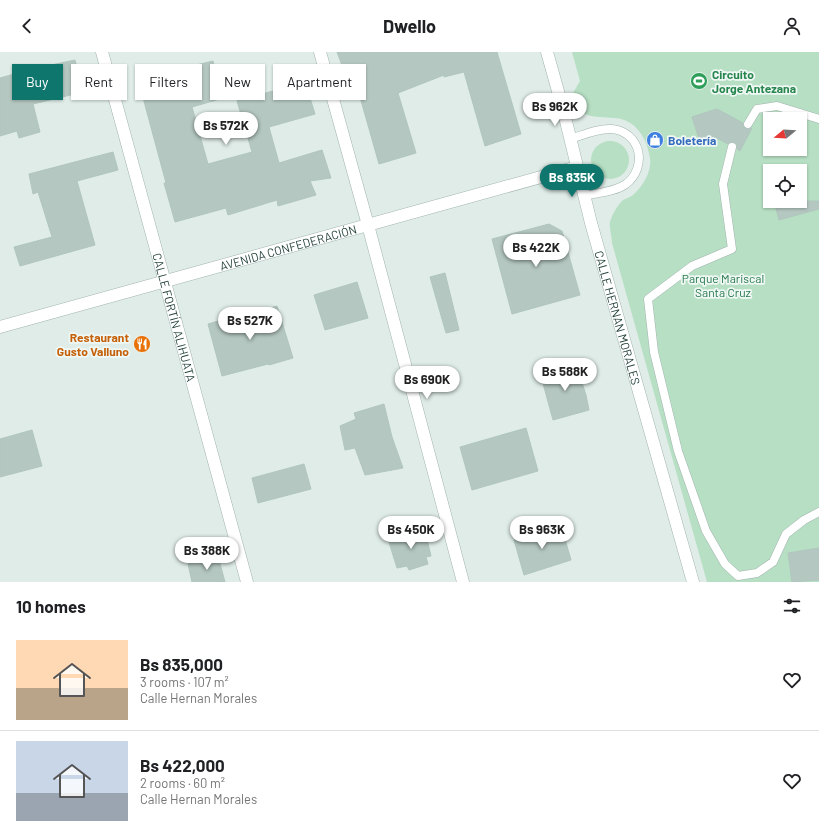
<!DOCTYPE html>
<html lang="en">
<head>
<meta charset="utf-8">
<style>
	:root { --surface:#fff; --page:#f2f2f2; --text:#202124; --muted:#757577; --line:#e0e0e0; --accent:#0f766e }
	body { margin:0; font-family:Barlow,sans-serif; background:var(--page); color:var(--text); height:100vh; display:flex; flex-direction:column; font-size:15px; white-space:nowrap }
	* { box-sizing:border-box; margin:0 }
	p { font-size:13px; color:var(--muted) }
	.icon { flex:none; width:22px; height:22px; fill:none; stroke:currentColor; stroke-width:2; stroke-linecap:round; stroke-linejoin:round }
	.map { position:relative; height:530px; overflow:hidden }
	.sheet { display:flex; flex-direction:column; background:var(--surface); flex:1 }
	.sheet>* { flex:none }
	.banner { position:absolute; left:12px; top:12px; width:400px; height:36px; display:flex; gap:8px }
	.needle { width:26px; rotate:252deg }
	.tools { position:absolute; left:763px; top:60px; display:grid; gap:8px }
	.tools a { display:grid; place-items:center; width:44px; height:44px; border-radius:0px; background:var(--surface); box-shadow:0 1px 3px #0004; font-size:20px }
	.price { position:absolute; translate:-50% -34px; padding:0 9px; border-radius:14px; background:#fff; color:#222; font-size:13px; line-height:26px; filter:drop-shadow(0 1px 2px #0008) }
	.price::after { content:''; position:absolute; left:50%; top:24px; width:12px; height:9px; margin-left:-6px; background:inherit; clip-path:polygon(0 0,100% 0,50% 100%) }
	.price.active { background:var(--accent); color:#fff }
	ul { padding:0; list-style:none }
	li { display:flex; align-items:center; gap:12px; height:100px; padding:0 16px }
	li+li { border-top:1px solid var(--line) }
	li span { display:grid; place-items:center; flex:none; width:112px; height:80px; border-radius:0px; color:#555 }
	li>.icon { margin-inline-start:auto }
	span .icon { width:48px; height:48px; fill:#fffc; stroke-width:1 }
	li b { font-size:17px }
	h2 { display:flex; justify-content:space-between; align-items:center; height:48px; padding:0 16px; font-size:17px }
	.pill { padding:0 14px; border-radius:0px; background:var(--surface); box-shadow:0 1px 3px #0004; font-size:14px; line-height:36px }
	.pill.active { background:var(--accent); color:#fff }
	header { display:flex; justify-content:space-between; align-items:center; height:52px; padding:0 16px; background:var(--surface); font-size:18px; font-weight:700 }
	.map>svg:first-child { display:block }
	.green { fill:#b6dfc3; fill-rule:evenodd }
	.building { fill:#b4c7c0; stroke:#b1c6bf }
	.lines { fill:none; stroke-linecap:round; stroke-linejoin:round }
	.lane-casing { stroke:#a2b4af; stroke-width:9 }
	.street-casing { stroke:#a2b4af; stroke-width:13 }
	.lane { stroke:#fff; stroke-width:8 }
	.street { stroke:#fff; stroke-width:12 }
	.labels { text-anchor:middle; dominant-baseline:central; stroke-width:3.5; stroke-linejoin:round; paint-order:stroke }
	.leisure-label { font-size:12px; font-weight:bold; fill:#27864d; stroke:#f0f8f5; text-anchor:start }
	.shop-label { font-size:12px; font-weight:bold; fill:#366cbe; stroke:#f0f8f5; text-anchor:start }
	.street-label { font-size:12px; fill:#1f3e37; stroke:#f0f8f5 }
	.park-label { font-size:12px; fill:#25784a; stroke:#f0f8f5 }
	.food-label { font-size:12px; font-weight:bold; fill:#c56008; stroke:#f0f8f5; text-anchor:end }
</style>
</head>
<body>
<header><svg class="icon" aria-label="back" viewBox="0 0 24 24"><path d="M15 5l-7 7 7 7"/></svg>Dwello<svg class="icon" aria-label="person" viewBox="0 0 24 24"><circle cx="12" cy="8" r="4"/><path d="M4 21q1-7 8-7t8 7"/></svg></header>
<div class="map">
<svg width="819" height="530" viewBox="0 0 819 530">
	<rect width="100%" height="100%" fill="#dfece7"/>
	<path class="green" d="M572,0H819V530H707L612,191C612,185 609,176 610,170C612,163 617,154 622,149C626,146 632,145 635,141C644,133 652,118 650,106C647,87 637,68 615,66C594,64 579,68 572,43L580,29ZM770,67H800V97H770ZM770,119H800V149H770Z
		M591 108a19 19 0 1 1 38 0a19 19 0 1 1-38 0Z"/>
	<path class="building" d="M337,0H497L521,82L485,94L464,20L444,25V23L398,41L416,101L379,112L358,38L346,41L340,17L343,16Z
		M75,8L83,40L33,52L40,80L19,86L17,79L0,84V26L32,17Z
		M213,9L223,46L192,55L208,112L252,100L237,49L305,30L315,62L269,75L279,111L322,98L331,126L310,129L316,143L278,154L277,148L228,163L226,156L175,170L164,131H166L138,27Z
		M717,57L743,71V74L746,77L752,76L740,99L737,97V93L734,90H730L728,92L715,85L700,90L692,65Z
		M113,100L118,118L77,129L95,193L20,214L14,195L52,185L38,140L33,142L29,122Z
		M774,149H819V157L779,168Z
		M549,172L562,179L580,243L512,262L492,187Z
		M445,221L459,278L446,281L430,225Z
		M357,230L368,266L325,278L314,243Z
		M277,254L293,306L269,313L268,312L222,324L208,272L242,262V264Z
		M576,312L586,343L589,358L553,368L541,324Z
		M384,352L392,385L403,416L365,423L355,396L345,398L340,374L356,367L354,361Z
		M526,376L538,419L472,438L460,395Z
		M32,378L42,414L0,425V387Z
		M304,412L311,437L258,451L252,426Z
		M561,473L571,508L524,523L514,488Z
		M425,479L431,504L426,505L428,512L409,518L407,514L397,516L388,487Z
		M819,496V528L792,530L788,501Z
		M218,504L225,530H192L188,512Z"/>
	<g class="lines">
		<g class="lane-casing">
			<path id="lane" d="M748,72L757,57L777,54L819,67
				M570,87C583,83 598,76 612,77C641,80 648,115 626,132C615,140 597,141 584,144
				M732,95L723,132L732,197L692,214L648,247L654,300L678,399L706,479L725,512L738,524L757,521L773,510L786,482L804,468L819,460"/>
		</g>
		<g class="street-casing">
			<g id="street">
				<path id="s1" d="M102,0L247,530"/>
				<path d="M320,0L368,173L463,530"/>
				<path id="s2" d="M547,0L563,57L591,171L693,530"/>
				<path id="s3" d="M0,275L577,115"/>
			</g>
		</g>
		<use href="#lane" class="lane"/>
		<use href="#street" class="street"/>
	</g>
	<defs>
		<g id="stadium-disc" transform="scale(0.9)"><circle r="9.5" fill="#2e9e5b" stroke="#f0f8f5"/><path d="M0-5a6.5 5 0 1 0 0 10a6.5 5 0 1 0 0-10ZM-3.5-1.8h7v3.6h-7Z" fill="#fff"/></g>
		<g id="shop-disc" transform="scale(0.9)"><circle r="9.5" fill="#3f7fe0" stroke="#f0f8f5"/><path d="M-5-2.5h2.3a2.7 3.5 0 0 1 5.4 0H5L5.5 6h-11ZM-1.5-2.5h3a1.5 2.3 0 0 0-3 0Z" fill="#fff"/></g>
		<g id="restaurant-disc" transform="scale(0.9)"><circle r="9.5" fill="#e8710a" stroke="#f0f8f5"/><path d="M-5-6h1v4h1v-4h1v4h1v-4h1v5L-1.5 .5V6h-2V.5L-5-1ZM5-6V6H3V1.5H1.5Q1.5-4 5-6Z" fill="#fff"/></g>
	</defs>
	<g fill-rule="evenodd">
		<use href="#stadium-disc" x="699" y="29"/>
		<use href="#shop-disc" x="655" y="88"/>
		<use href="#restaurant-disc" x="142" y="292"/>
	</g>
	<g class="labels">
		<g class="leisure-label">
			<text x="712" y="22">Circuito<tspan x="712" dy="14">Jorge Antezana</tspan></text>
		</g>
		<g class="shop-label">
			<text x="668" y="88">Boletería</text>
		</g>
		<g class="street-label">
			<text stroke="none"><textPath href="#s3" startOffset="299">AVENIDA CONFEDERACIÓN</textPath></text>
			<text stroke="none"><textPath href="#s1" startOffset="275">CALLE FORTÍN ALIHUATA</textPath></text>
			<text stroke="none"><textPath href="#s2" startOffset="275">CALLE HERNAN MORALES</textPath></text>
		</g>
		<g class="park-label">
			<text x="723" y="226">Parque Mariscal<tspan x="723" dy="14">Santa Cruz</tspan></text>
		</g>
		<g class="food-label">
			<text x="129" y="285">Restaurant<tspan x="129" dy="14">Gusto Valluno</tspan></text>
		</g>
	</g>
</svg>
<div class="tools">
<a><svg class="needle" viewBox="-14 -14 28 28"><path d="M0-13l5 13h-10z" fill="#e53935"/><path d="M0 13l5-13h-10z" fill="#757577"/></svg></a>
<a><svg class="icon" aria-label="locate" viewBox="0 0 24 24"><circle cx="12" cy="12" r="6"/><path d="M12 2v4M12 18v4M2 12h4M18 12h4"/></svg></a>
</div>
<b class="price" style="left:555px;top:75px">Bs 962K</b>
<b class="price" style="left:226px;top:94px">Bs 572K</b>
<b class="price active" style="left:572px;top:146px">Bs 835K</b>
<b class="price" style="left:536px;top:216px">Bs 422K</b>
<b class="price" style="left:250px;top:289px">Bs 527K</b>
<b class="price" style="left:565px;top:340px">Bs 588K</b>
<b class="price" style="left:427px;top:348px">Bs 690K</b>
<b class="price" style="left:411px;top:498px">Bs 450K</b>
<b class="price" style="left:542px;top:498px">Bs 963K</b>
<b class="price" style="left:207px;top:519px">Bs 388K</b>
<div class="banner">
<a class="pill active">Buy</a>
<a class="pill">Rent</a>
<a class="pill">Filters</a>
<a class="pill">New</a>
<a class="pill">Apartment</a>
</div>
</div>
<section class="sheet">
<h2>10 homes<svg class="icon" aria-label="filters" viewBox="0 0 24 24"><path d="M4 7h16M4 17h16"/><circle cx="9" cy="7" r="2"/><circle cx="15" cy="17" r="2"/></svg></h2>
<ul>
<li><span style="background:linear-gradient(#ffd9b3 60%,#b9a48a 0)"><svg class="icon" aria-label="home" viewBox="0 0 24 24"><path d="M3 11l9-7 9 7M6 9v11h12V9"/></svg></span><div><b>Bs 835,000</b><p>3 rooms · 107 m²</p><p>Calle Hernan Morales</p></div><svg class="icon" aria-label="heart" viewBox="0 0 24 24"><path d="M12 20l-8-8c-3-5 5-10 8-4 3-6 11-1 8 4z"/></svg></li>
<li><span style="background:linear-gradient(#c9d6e8 65%,#9aa5b1 0)"><svg class="icon" aria-label="home" viewBox="0 0 24 24"><path d="M3 11l9-7 9 7M6 9v11h12V9"/></svg></span><div><b>Bs 422,000</b><p>2 rooms · 60 m²</p><p>Calle Hernan Morales</p></div><svg class="icon" aria-label="heart" viewBox="0 0 24 24"><path d="M12 20l-8-8c-3-5 5-10 8-4 3-6 11-1 8 4z"/></svg></li>
</ul>
</section>
</body>
</html>
